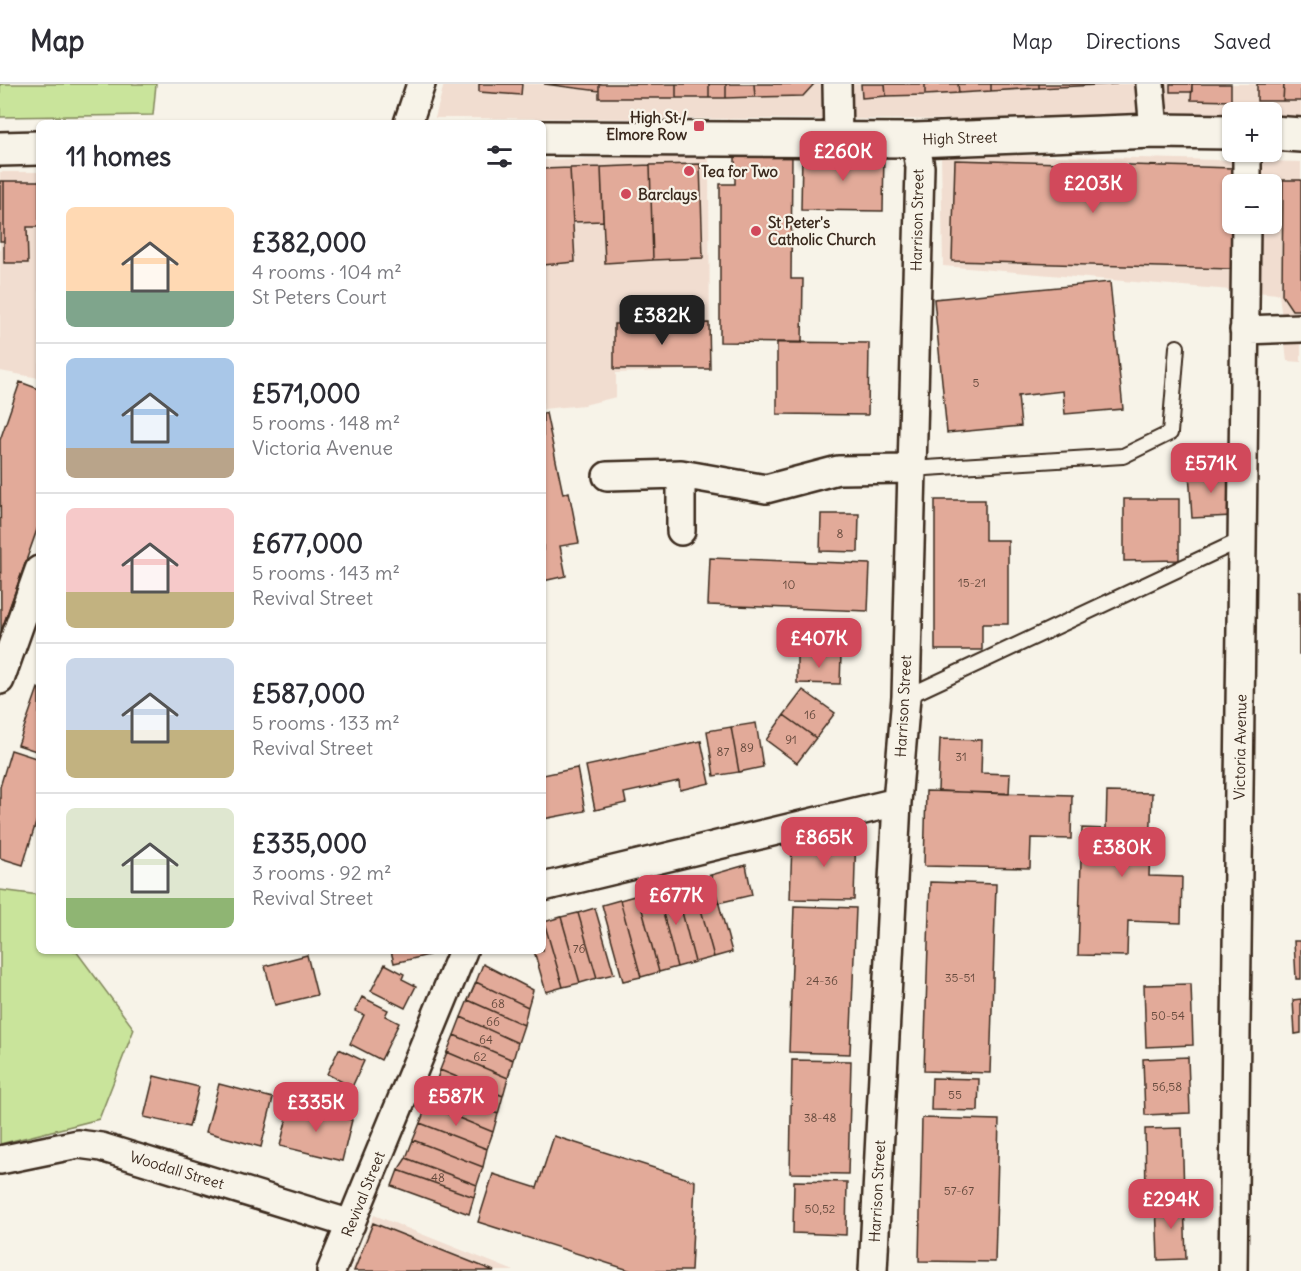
<!DOCTYPE html>
<html lang="en">
<head>
<meta charset="utf-8">
<style>
	:root { --surface:#fff; --page:#f2f2f3; --text:#2b2b33; --muted:#7c7c81; --line:#e1e1e2; --accent:#d1495b }
	body { margin:0; font-family:Delius,sans-serif; background:var(--page); color:var(--text); height:100vh; display:flex; flex-direction:column; font-size:22px; white-space:nowrap }
	* { box-sizing:border-box; margin:0 }
	p { font-size:20px; color:var(--muted) }
	.icon { flex:none; width:33px; height:33px; fill:none; stroke:currentColor; stroke-width:2; stroke-linecap:round; stroke-linejoin:round }
	.map { position:relative; flex:1; overflow:hidden }
	.sheet { position:absolute; left:36px; top:36px; width:510px; height:834px; display:flex; flex-direction:column; background:var(--surface); border-radius:9px; box-shadow:0 2px 4px #0004 }
	.sheet>* { flex:none }
	.controls { position:absolute; left:1222px; top:18px; display:grid; gap:12px }
	.controls a { display:grid; place-items:center; width:60px; height:60px; border-radius:9px; background:var(--surface); box-shadow:0 2px 4px #0004; font-size:30px }
	.price { position:absolute; translate:-50% -51px; padding:0 14px; border-radius:12px; background:var(--accent); color:#fff; font-size:20px; line-height:39px; filter:drop-shadow(0 2px 3px #0008) }
	.price::after { content:''; position:absolute; left:50%; top:36px; width:18px; height:14px; margin-left:-9px; background:inherit; clip-path:polygon(0 0,100% 0,50% 100%) }
	.price.on { background:#222; color:#fff }
	ul { padding:0; list-style:none }
	li { display:flex; align-items:center; gap:18px; height:150px; padding:0 30px }
	li+li { border-top:2px solid var(--line) }
	li span { display:grid; place-items:center; flex:none; width:168px; height:120px; border-radius:9px; color:#555 }
	li>.icon { margin-inline-start:auto }
	span .icon { width:72px; height:72px; fill:#fffc; stroke-width:1 }
	li b { font-size:26px }
	h2 { display:flex; justify-content:space-between; align-items:center; height:72px; padding:0 30px; font-size:26px }
	header { display:flex; align-items:center; gap:36px; box-sizing:border-box; height:84px; padding:0 30px; background:var(--surface); border-bottom:2px solid var(--line) }
	header strong { font-size:28px }
	nav { display:flex; gap:33px; margin-inline-start:auto; font-size:21px }
	.map>svg:first-child { display:block }
	.built { fill:#f1ddd0; fill-rule:evenodd }
	.green { fill:#c9e49b; stroke:#82875c; stroke-width:1.5 }
	.building { fill:#e2aa99; stroke:#3b2a1e; stroke-width:1.5 }
	.lines { fill:none; stroke-linecap:round; stroke-linejoin:round }
	.lane-casing { stroke:#3b2a1e; stroke-width:18 }
	.street-casing { stroke:#3b2a1e; stroke-width:32 }
	.highway-casing { stroke:#3b2a1e; stroke-width:38 }
	.lane { stroke:#f7f3e8; stroke-width:14 }
	.street { stroke:#f7f3e8; stroke-width:27 }
	.highway { stroke:#f7f3e8; stroke-width:33 }
	.poi-dot { fill:#d1495b; stroke:#f7f3e8; stroke-width:2 }
	.labels { text-anchor:middle; dominant-baseline:central; stroke-width:4.5; stroke-linejoin:round; paint-order:stroke }
	.number-label { font-size:12px; fill:#654a3d }
	.poi-label { font-size:15px; font-weight:bold; fill:#3b2a1e; stroke:#f7f3e8; text-anchor:start }
	.street-label { font-size:15px; fill:#3b2a1e; stroke:#f7f3e8 }
</style>
</head>
<body>
<header>
<strong>Map</strong>
<nav><a>Map</a><a>Directions</a><a>Saved</a></nav>
</header>
<div class="map">
<svg width="1301" height="1187" viewBox="0 0 1301 1187">
	<rect width="100%" height="100%" fill="#f7f3e8"/>
	<filter id="ink" filterUnits="userSpaceOnUse"><feTurbulence type="fractalNoise" baseFrequency=".0167" numOctaves="2"/><feDisplacementMap in="SourceGraphic" scale="12" xChannelSelector="R" yChannelSelector="G"/><feConvolveMatrix kernelMatrix="1 2 1 2 8 2 1 2 1" color-interpolation-filters="sRGB"/></filter>
	<g filter="url(#ink)">
		<path class="built" d="M444,0H1136L1139,36L435,34Z
			M1165,0H1301V35H1272V28H1233V35L1169,36Z
			M941,69L1301,78V278L1287,277L1279,210L943,182ZM1233,100H1272V140H1233Z
			M709,70L710,285L616,289V313L584,321L543,325V76Z
			M0,88H39V294L0,287Z
			M374,1131L514,1187H352Z"/>
		<path class="green" d="M0,0H156L153,31L0,33Z
			M0,806L39,811V867H76L134,945L99,1035L0,1060Z"/>
		<path class="building" d="M479,0H522L521,11L479,8Z
			M544,0H599V7Z
			M599,0H676V14H599Z
			M676,0H709V14H676Z
			M709,0H726V14H709Z
			M726,0H754L755,13L726,14Z
			M754,0H814L803,12L755,13Z
			M861,0H885L886,12L862,14Z
			M885,0H925V11L886,12Z
			M925,0H958L959,9L925,11Z
			M958,0H991V7L959,9Z
			M991,0H1039V4L991,7Z
			M1039,0H1117L1039,4Z
			M1170,0H1192V8H1170Z
			M1192,0H1231V17L1191,16Z
			M1257,0H1284L1283,17H1257Z
			M1284,0H1301V17H1283Z
			M735,66L792,67L791,195H803L802,259L720,258V100H735Z
			M802,69H884L883,127L801,126Z
			M955,76L1234,84L1231,185L952,177Z
			M700,80L703,174L653,176L650,81Z
			M650,81L653,176L605,179L601,83Z
			M601,83L603,137L573,138L570,84Z
			M570,84L575,178L543,181V85Z
			M1283,96H1301V226H1292L1282,211Z
			M0,97H4V157H0Z
			M4,97H39V143H27L28,179H4Z
			M1110,198L1123,325L1065,330L1063,307L1018,312L1021,342L947,349L934,215Z
			M709,239L710,285H614V240Z
			M777,258L869,259L868,331L777,330Z
			M20,298L39,305V440L1,548L0,356Z
			M546,329L563,410L569,408L579,459L560,462L566,492L543,497V330Z
			M1230,386L1232,432L1192,434L1189,388Z
			M1124,415H1179V476L1124,477Z
			M935,416H985V456H1008V540H982V566H935Z
			M821,430H859L858,468L820,467Z
			M710,474L870,480L868,527L708,521Z
			M1299,508H1301V570H1299Z
			M798,542L842,543L841,571L797,570Z
			M797,570L841,571L840,600L797,599Z
			M38,604L39,605V668L18,661Z
			M803,606L835,629L816,654L784,631Z
			M784,631L816,654L797,679L766,656Z
			M756,639L763,683L739,688L731,643Z
			M731,643L739,688L714,692L707,647Z
			M940,655L982,656L981,689L1010,690L1009,710L938,707Z
			M701,657L710,699L680,706L679,697L624,709L626,719L595,726L586,682Z
			M11,666L39,675V729L23,781L0,774V703Z
			M577,684L585,727L543,735V691Z
			M926,707L1072,711L1071,755L1031,754L1030,784L924,782Z
			M1107,708L1152,709L1149,792L1182,793L1181,839L1128,837L1127,872L1078,871L1082,744L1106,745Z
			M856,746L854,816L790,815L792,760Z
			M746,781L752,811L718,819L711,791Z
			M711,791L732,868L714,873L693,796Z
			M693,796L714,873L695,878L675,801Z
			M930,798L996,800L990,989L924,987Z
			M675,801L695,878L677,883L657,806Z
			M657,806L677,883L659,888L638,811Z
			M638,811L659,888L641,893L620,816Z
			M620,816L641,893L623,897L602,821Z
			M794,822L856,824L850,970L789,968Z
			M595,824L614,890L597,894L578,829Z
			M578,829L597,894L580,899L561,833Z
			M561,833L580,899L563,903L544,838Z
			M544,838L563,903L546,908L534,867H543Z
			M1294,857H1301V895H1296Z
			M391,867H428L429,871L394,879Z
			M307,871L317,911L275,921L265,882Z
			M385,880L404,890L402,895L416,902L405,924L371,907Z
			M483,880L533,906L528,923L476,898Z
			M476,898L528,923L524,941L468,916Z
			M1191,900L1193,961L1146,963L1144,901Z
			M362,913L388,926L385,932L399,939L381,976L350,960L364,931L355,927Z
			M1301,915V949L1295,950L1293,916Z
			M468,916L524,941L518,959L461,933Z
			M461,933L518,959L513,976L454,951Z
			M454,951L513,976L508,994L447,968Z
			M339,965L364,977L352,1003L327,990Z
			M447,968L508,994L503,1012L440,986Z
			M1188,973L1190,1029L1145,1031L1143,975Z
			M792,976L851,977L848,1090L790,1089Z
			M440,986L503,1012L498,1030L434,1004Z
			M154,992L199,1003L189,1043L144,1033Z
			M932,994L979,995L978,1027L931,1026Z
			M219,1000L273,1014L261,1063L206,1048Z
			M434,1004L498,1030L493,1048L427,1021Z
			M290,1021L352,1036L342,1077L280,1062Z
			M427,1021L493,1048L487,1065L420,1039Z
			M922,1034L999,1036L995,1178L919,1177Z
			M420,1039L487,1065L483,1083L413,1056Z
			M1182,1044L1184,1110L1146,1111L1145,1045Z
			M554,1052L695,1097L691,1187H632L478,1138L493,1090L537,1104Z
			M413,1056L483,1083L477,1101L406,1074Z
			M406,1074L477,1101L474,1113L398,1086Z
			M398,1086L474,1113L469,1130L392,1102Z
			M794,1097L847,1098L846,1151L793,1149Z
			M1184,1117L1186,1175L1158,1176L1156,1118Z
			M373,1139L494,1187H354Z"/>
		<g class="lines">
			<g class="lane-casing">
				<path id="lane" d="M910,385L1123,372L1170,349L1177,263
					M906,613L1243,455"/>
			</g>
			<g class="street-casing">
				<path id="street" d="M837,0L838,57
					M1150,0L1154,47
					M408,39L421,0
					M1247,100V68
					M1244,246L1301,244
					M607,392L681,390L766,405L838,386L910,385
					M681,447V390
					M0,596L39,486
					M543,803L897,718
					M0,1076L78,1060L101,1063L351,1140
					M331,1187L463,867
					M873,1187L897,718L906,613L920,83L915,56
					M1233,1187L1246,140"/>
			</g>
			<g class="highway-casing">
				<path id="highway" d="M1272,49L1301,51
					M543,54L915,56L1154,47L1233,48
					M0,65L39,64"/>
			</g>
			<use href="#lane" class="lane"/>
			<use href="#street" class="street"/>
			<use href="#highway" class="highway"/>
		</g>
	</g>
	<g class="poi-dot">
		<rect x="693" y="36" width="12" height="12" rx="3"/>
		<circle cx="689" cy="87" r="6"/>
		<circle cx="626" cy="110" r="6"/>
		<circle cx="756" cy="147" r="6"/>
	</g>
	<g class="labels">
		<g class="number-label">
			<text x="976" y="298">5</text>
			<text x="840" y="449">8</text>
			<text x="972" y="498">15-21</text>
			<text x="789" y="500">10</text>
			<text x="810" y="630">16</text>
			<text x="791" y="655">91</text>
			<text x="747" y="663">89</text>
			<text x="723" y="667">87</text>
			<text x="961" y="672">31</text>
			<text x="579" y="864">76</text>
			<text x="960" y="893">35-51</text>
			<text x="822" y="896">24-36</text>
			<text x="498" y="919">68</text>
			<text x="1168" y="931">50-54</text>
			<text x="493" y="937">66</text>
			<text x="486" y="955">64</text>
			<text x="480" y="972">62</text>
			<text x="1167" y="1002">56,58</text>
			<text x="955" y="1010">55</text>
			<text x="820" y="1033">38-48</text>
			<text x="438" y="1093">48</text>
			<text x="959" y="1106">57-67</text>
			<text x="820" y="1124">50,52</text>
		</g>
		<g class="poi-label">
			<text x="687" y="33" text-anchor="end">High St /<tspan x="687" dy="17">Elmore Row</tspan></text>
			<text x="701" y="87">Tea for Two</text>
			<text x="638" y="110">Barclays</text>
			<text x="768" y="138">St Peter's<tspan x="768" dy="17">Catholic Church</tspan></text>
		</g>
		<g class="street-label">
			<text transform="translate(960 54) rotate(-2)">High Street</text>
			<text transform="translate(917 136) rotate(-89)">Harrison Street</text>
			<text transform="translate(903 622) rotate(-87)">Harrison Street</text>
			<text transform="translate(1240 663) rotate(-89)">Victoria Avenue</text>
			<text transform="translate(177 1086) rotate(17)">Woodall Street</text>
			<text transform="translate(877 1107) rotate(-87)">Harrison Street</text>
			<text transform="translate(363 1110) rotate(-68)">Revival Street</text>
		</g>
	</g>
</svg>
<div class="controls">
<a>+</a>
<a>−</a>
</div>
<b class="price" style="left:843px;top:98px">£260K</b>
<b class="price" style="left:1093px;top:130px">£203K</b>
<b class="price on" style="left:662px;top:262px">£382K</b>
<b class="price" style="left:1211px;top:410px">£571K</b>
<b class="price" style="left:819px;top:585px">£407K</b>
<b class="price" style="left:824px;top:784px">£865K</b>
<b class="price" style="left:1122px;top:794px">£380K</b>
<b class="price" style="left:676px;top:842px">£677K</b>
<b class="price" style="left:456px;top:1043px">£587K</b>
<b class="price" style="left:316px;top:1049px">£335K</b>
<b class="price" style="left:1171px;top:1146px">£294K</b>
<section class="sheet">
<h2>11 homes<svg class="icon" aria-label="filters" viewBox="0 0 24 24"><path d="M4 7h16M4 17h16"/><circle cx="9" cy="7" r="2"/><circle cx="15" cy="17" r="2"/></svg></h2>
<ul>
<li><span style="background:linear-gradient(#ffd9b3 70%,#7fa58c 0)"><svg class="icon" aria-label="home" viewBox="0 0 24 24"><path d="M3 11l9-7 9 7M6 9v11h12V9"/></svg></span><div><b>£382,000</b><p>4 rooms · 104 m²</p><p>St Peters Court</p></div></li>
<li><span style="background:linear-gradient(#a9c7e8 75%,#b9a48a 0)"><svg class="icon" aria-label="home" viewBox="0 0 24 24"><path d="M3 11l9-7 9 7M6 9v11h12V9"/></svg></span><div><b>£571,000</b><p>5 rooms · 148 m²</p><p>Victoria Avenue</p></div></li>
<li><span style="background:linear-gradient(#f6c9c9 70%,#c2b280 0)"><svg class="icon" aria-label="home" viewBox="0 0 24 24"><path d="M3 11l9-7 9 7M6 9v11h12V9"/></svg></span><div><b>£677,000</b><p>5 rooms · 143 m²</p><p>Revival Street</p></div></li>
<li><span style="background:linear-gradient(#c9d6e8 60%,#c2b280 0)"><svg class="icon" aria-label="home" viewBox="0 0 24 24"><path d="M3 11l9-7 9 7M6 9v11h12V9"/></svg></span><div><b>£587,000</b><p>5 rooms · 133 m²</p><p>Revival Street</p></div></li>
<li><span style="background:linear-gradient(#dfe7d0 75%,#8fb573 0)"><svg class="icon" aria-label="home" viewBox="0 0 24 24"><path d="M3 11l9-7 9 7M6 9v11h12V9"/></svg></span><div><b>£335,000</b><p>3 rooms · 92 m²</p><p>Revival Street</p></div></li>
</ul>
</section>
</div>
</body>
</html>
